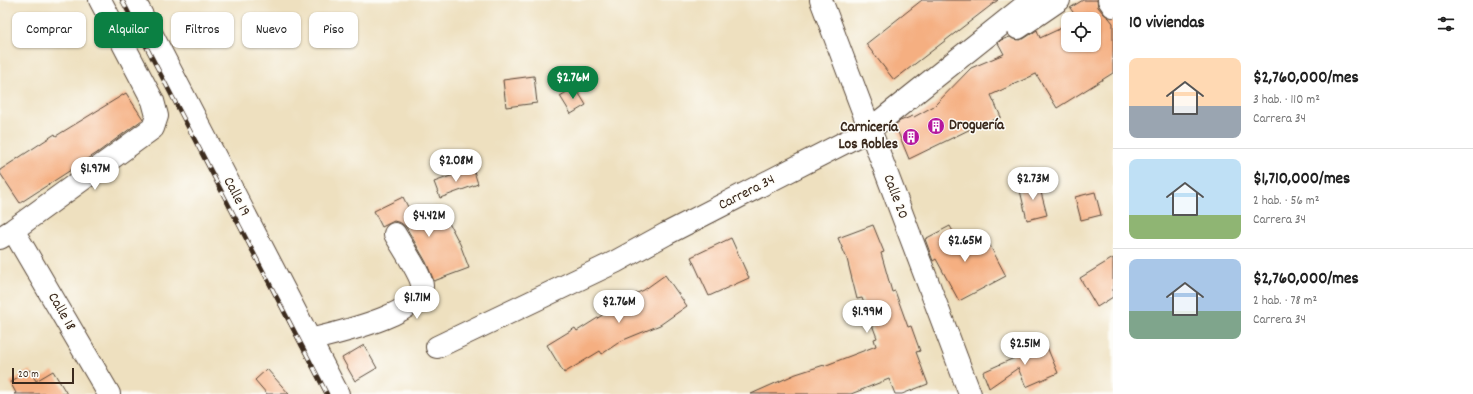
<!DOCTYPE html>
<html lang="es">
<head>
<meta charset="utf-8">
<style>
	:root { --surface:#fff; --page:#f2f2f2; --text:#222; --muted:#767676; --line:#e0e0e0; --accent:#0b8043 }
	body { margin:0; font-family:Dekko,sans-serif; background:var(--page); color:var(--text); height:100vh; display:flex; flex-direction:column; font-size:15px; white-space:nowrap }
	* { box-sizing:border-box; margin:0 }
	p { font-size:13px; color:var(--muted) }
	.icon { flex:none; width:22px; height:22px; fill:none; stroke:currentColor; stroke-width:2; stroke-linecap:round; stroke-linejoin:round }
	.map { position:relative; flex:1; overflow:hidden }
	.drawer { display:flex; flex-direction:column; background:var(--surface); width:360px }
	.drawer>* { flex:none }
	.guide { position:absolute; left:12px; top:12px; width:380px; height:36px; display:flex; gap:8px }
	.buttons { position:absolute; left:1061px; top:12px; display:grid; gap:8px }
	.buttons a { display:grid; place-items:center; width:40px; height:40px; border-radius:8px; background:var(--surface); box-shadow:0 1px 3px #0004; font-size:20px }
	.scale { position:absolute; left:12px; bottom:10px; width:62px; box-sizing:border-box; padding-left:4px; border:2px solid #3b2a1e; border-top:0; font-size:11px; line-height:14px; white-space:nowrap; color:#3b2a1e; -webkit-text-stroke:3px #fdfcf7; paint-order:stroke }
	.price { position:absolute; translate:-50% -34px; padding:0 9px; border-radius:14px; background:#fff; color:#222; font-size:13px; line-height:26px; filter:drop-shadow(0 1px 2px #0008) }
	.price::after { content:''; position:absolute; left:50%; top:24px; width:12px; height:9px; margin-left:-6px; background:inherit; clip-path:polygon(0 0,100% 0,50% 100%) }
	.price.selected { background:var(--accent); color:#fff }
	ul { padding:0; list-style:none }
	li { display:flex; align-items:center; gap:12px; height:100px; padding:0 16px }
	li+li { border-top:1px solid var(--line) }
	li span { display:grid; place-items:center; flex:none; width:112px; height:80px; border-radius:8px; color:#555 }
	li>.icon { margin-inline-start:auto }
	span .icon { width:48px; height:48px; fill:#fffc; stroke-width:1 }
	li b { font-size:17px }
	h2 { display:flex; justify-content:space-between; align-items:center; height:48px; padding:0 16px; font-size:17px }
	.chip { padding:0 14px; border-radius:8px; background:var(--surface); box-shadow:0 1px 3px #0004; font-size:14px; line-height:36px }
	.chip.selected { background:var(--accent); color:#fff }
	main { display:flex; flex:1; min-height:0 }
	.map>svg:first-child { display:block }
	.building { fill:#f5af81 }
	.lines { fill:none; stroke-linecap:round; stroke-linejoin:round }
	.minor-casing { stroke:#564536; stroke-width:24 }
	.minor { stroke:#fff; stroke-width:22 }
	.rail-casing { stroke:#3b2a1e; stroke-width:4.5 }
	.rail { stroke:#fdfcf7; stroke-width:3; stroke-dasharray:9; stroke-linecap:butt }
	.labels { text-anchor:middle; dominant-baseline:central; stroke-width:3; stroke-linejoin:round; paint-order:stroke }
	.poi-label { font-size:15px; font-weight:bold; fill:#3b2a1e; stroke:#fdfcf7; text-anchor:start }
	.street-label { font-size:15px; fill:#3b2a1e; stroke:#fdfcf7 }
</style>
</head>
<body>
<main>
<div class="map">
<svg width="1113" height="394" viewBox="0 0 1113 394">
	<rect width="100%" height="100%" fill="#fdfcf7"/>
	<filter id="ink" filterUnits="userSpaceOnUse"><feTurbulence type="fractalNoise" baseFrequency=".025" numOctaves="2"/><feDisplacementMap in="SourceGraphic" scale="8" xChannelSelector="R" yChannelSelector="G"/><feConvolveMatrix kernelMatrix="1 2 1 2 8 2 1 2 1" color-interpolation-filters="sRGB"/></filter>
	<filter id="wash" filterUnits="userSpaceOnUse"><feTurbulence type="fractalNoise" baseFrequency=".012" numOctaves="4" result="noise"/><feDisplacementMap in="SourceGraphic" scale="16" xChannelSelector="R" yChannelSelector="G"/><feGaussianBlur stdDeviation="0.9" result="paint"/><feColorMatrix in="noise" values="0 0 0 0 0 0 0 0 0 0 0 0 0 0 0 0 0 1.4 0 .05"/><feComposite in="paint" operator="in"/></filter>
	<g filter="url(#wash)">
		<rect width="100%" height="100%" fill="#eee0bf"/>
		<g id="blocks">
			<path class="building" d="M922,0H998L894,80L866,44Z
				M1083,0H1097L1098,7L1103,13L1109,18L1113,23V73L1057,108L1036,74L991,95L1001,117L984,124L983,123L909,159L895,125L900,121L913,116L914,117L934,106L971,68L1004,54L998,43L1001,40L1010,37L1013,39L1019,40L1025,38L1037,30L1040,38L1068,25V45H1094V19H1078L1070,8Z
				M534,76L537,103L506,107L503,80Z
				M575,87L586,105L571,114L560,96Z
				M126,93L143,119L142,120L97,153L20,203L0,173V170L55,134L56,136Z
				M473,168L478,184L440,198L434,182Z
				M1038,181L1047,215L1027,220L1019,186Z
				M1095,192L1101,215L1081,220L1075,197Z
				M403,197L416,223L442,210L460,244L469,268L434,281L426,262L406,227L401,223L394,221L382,227L374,211Z
				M873,225L884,252L881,253L892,292L895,291L908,327L911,326L920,351L916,352L928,384L902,394H895L889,379L851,394H751L796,374L824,365V366L876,346L874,339L877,338L862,298L857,299L847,259L838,238Z
				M950,226L962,248L985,236L1006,276L959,301L936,259L933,261L925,239Z
				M731,238L749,278L709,296L691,257Z
				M1113,258V297L1097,307L1080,278Z
				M665,275L687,306L660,325L621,341L602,354L600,351L564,373L547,345L575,328L577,331L612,309L610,305L644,290Z
				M1044,340L1058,373L1026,387L1018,368L989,388L983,372L1014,358L1012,354Z
				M364,345L377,368L355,381L342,358Z
				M267,369L289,394H267L255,380Z
				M30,370L36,381L53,371L67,394H14L16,393L10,382Z"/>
		</g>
	</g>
	<g filter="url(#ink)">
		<use href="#blocks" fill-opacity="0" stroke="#564536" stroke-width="1"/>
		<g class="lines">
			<g class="minor-casing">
				<path id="minor" d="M134,0L338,394
					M821,0L970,394
					M1109,0L1113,6
					M1018,28L1059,0
					M13,230L109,394
					M0,238L13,230L153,128L157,116L153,101L100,0
					M310,340C332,334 423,315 422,286C422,276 401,245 395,234
					M437,347L615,262L666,234L869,130L1032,0"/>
			</g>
			<use href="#minor" class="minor"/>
			<g class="rail-casing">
				<path id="rail" d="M122,0L327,394"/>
			</g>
			<use href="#rail" class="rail"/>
		</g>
	</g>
	<defs>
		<g id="building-disc" transform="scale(0.9)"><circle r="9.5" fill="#b5179e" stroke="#fdfcf7"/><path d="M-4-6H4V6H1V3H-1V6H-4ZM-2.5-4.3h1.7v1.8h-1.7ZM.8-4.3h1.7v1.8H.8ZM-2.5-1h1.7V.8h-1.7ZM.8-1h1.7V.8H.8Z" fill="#fff"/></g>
	</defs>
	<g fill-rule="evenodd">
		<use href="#building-disc" x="936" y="126"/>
		<use href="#building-disc" x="911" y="137"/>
	</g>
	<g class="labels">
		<g class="poi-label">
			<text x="949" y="126">Droguería</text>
			<text x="898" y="128" text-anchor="end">Carnicería<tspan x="898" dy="17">Los Robles</tspan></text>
		</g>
		<g class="street-label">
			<text transform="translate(747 193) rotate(-27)">Carrera 34</text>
			<text transform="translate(236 197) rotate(63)">Calle 19</text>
			<text transform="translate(895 197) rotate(69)">Calle 20</text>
			<text transform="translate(61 312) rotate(60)">Calle 18</text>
		</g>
	</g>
</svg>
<div class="buttons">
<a><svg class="icon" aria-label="locate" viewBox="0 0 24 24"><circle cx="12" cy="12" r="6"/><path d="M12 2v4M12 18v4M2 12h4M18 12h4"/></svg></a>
</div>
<div class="scale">20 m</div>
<b class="price selected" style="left:573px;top:100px">$2.76M</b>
<b class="price" style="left:456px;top:183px">$2.08M</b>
<b class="price" style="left:95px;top:191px">$1.97M</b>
<b class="price" style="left:1033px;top:201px">$2.73M</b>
<b class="price" style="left:429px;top:238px">$4.42M</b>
<b class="price" style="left:965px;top:263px">$2.65M</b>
<b class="price" style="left:417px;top:320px">$1.71M</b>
<b class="price" style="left:619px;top:324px">$2.76M</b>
<b class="price" style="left:867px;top:334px">$1.99M</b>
<b class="price" style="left:1025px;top:366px">$2.51M</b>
<div class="guide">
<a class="chip">Comprar</a>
<a class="chip selected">Alquilar</a>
<a class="chip">Filtros</a>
<a class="chip">Nuevo</a>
<a class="chip">Piso</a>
</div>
</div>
<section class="drawer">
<h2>10 viviendas<svg class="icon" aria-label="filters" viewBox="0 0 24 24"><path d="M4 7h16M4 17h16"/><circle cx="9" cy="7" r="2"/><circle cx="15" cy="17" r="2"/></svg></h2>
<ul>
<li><span style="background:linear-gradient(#ffd9b3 60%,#9aa5b1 0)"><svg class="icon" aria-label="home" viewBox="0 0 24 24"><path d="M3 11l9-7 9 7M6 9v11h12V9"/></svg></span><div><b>$2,760,000/mes</b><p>3 hab. · 110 m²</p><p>Carrera 34</p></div></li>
<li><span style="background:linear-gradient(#bfe0f5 70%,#8fb573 0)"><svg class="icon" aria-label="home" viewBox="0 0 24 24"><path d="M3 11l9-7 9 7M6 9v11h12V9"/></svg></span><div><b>$1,710,000/mes</b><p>2 hab. · 56 m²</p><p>Carrera 34</p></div></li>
<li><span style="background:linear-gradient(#a9c7e8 65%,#7fa58c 0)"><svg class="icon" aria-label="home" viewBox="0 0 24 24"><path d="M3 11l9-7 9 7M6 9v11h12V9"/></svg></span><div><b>$2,760,000/mes</b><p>2 hab. · 78 m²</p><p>Carrera 34</p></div></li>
</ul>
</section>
</main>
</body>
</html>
